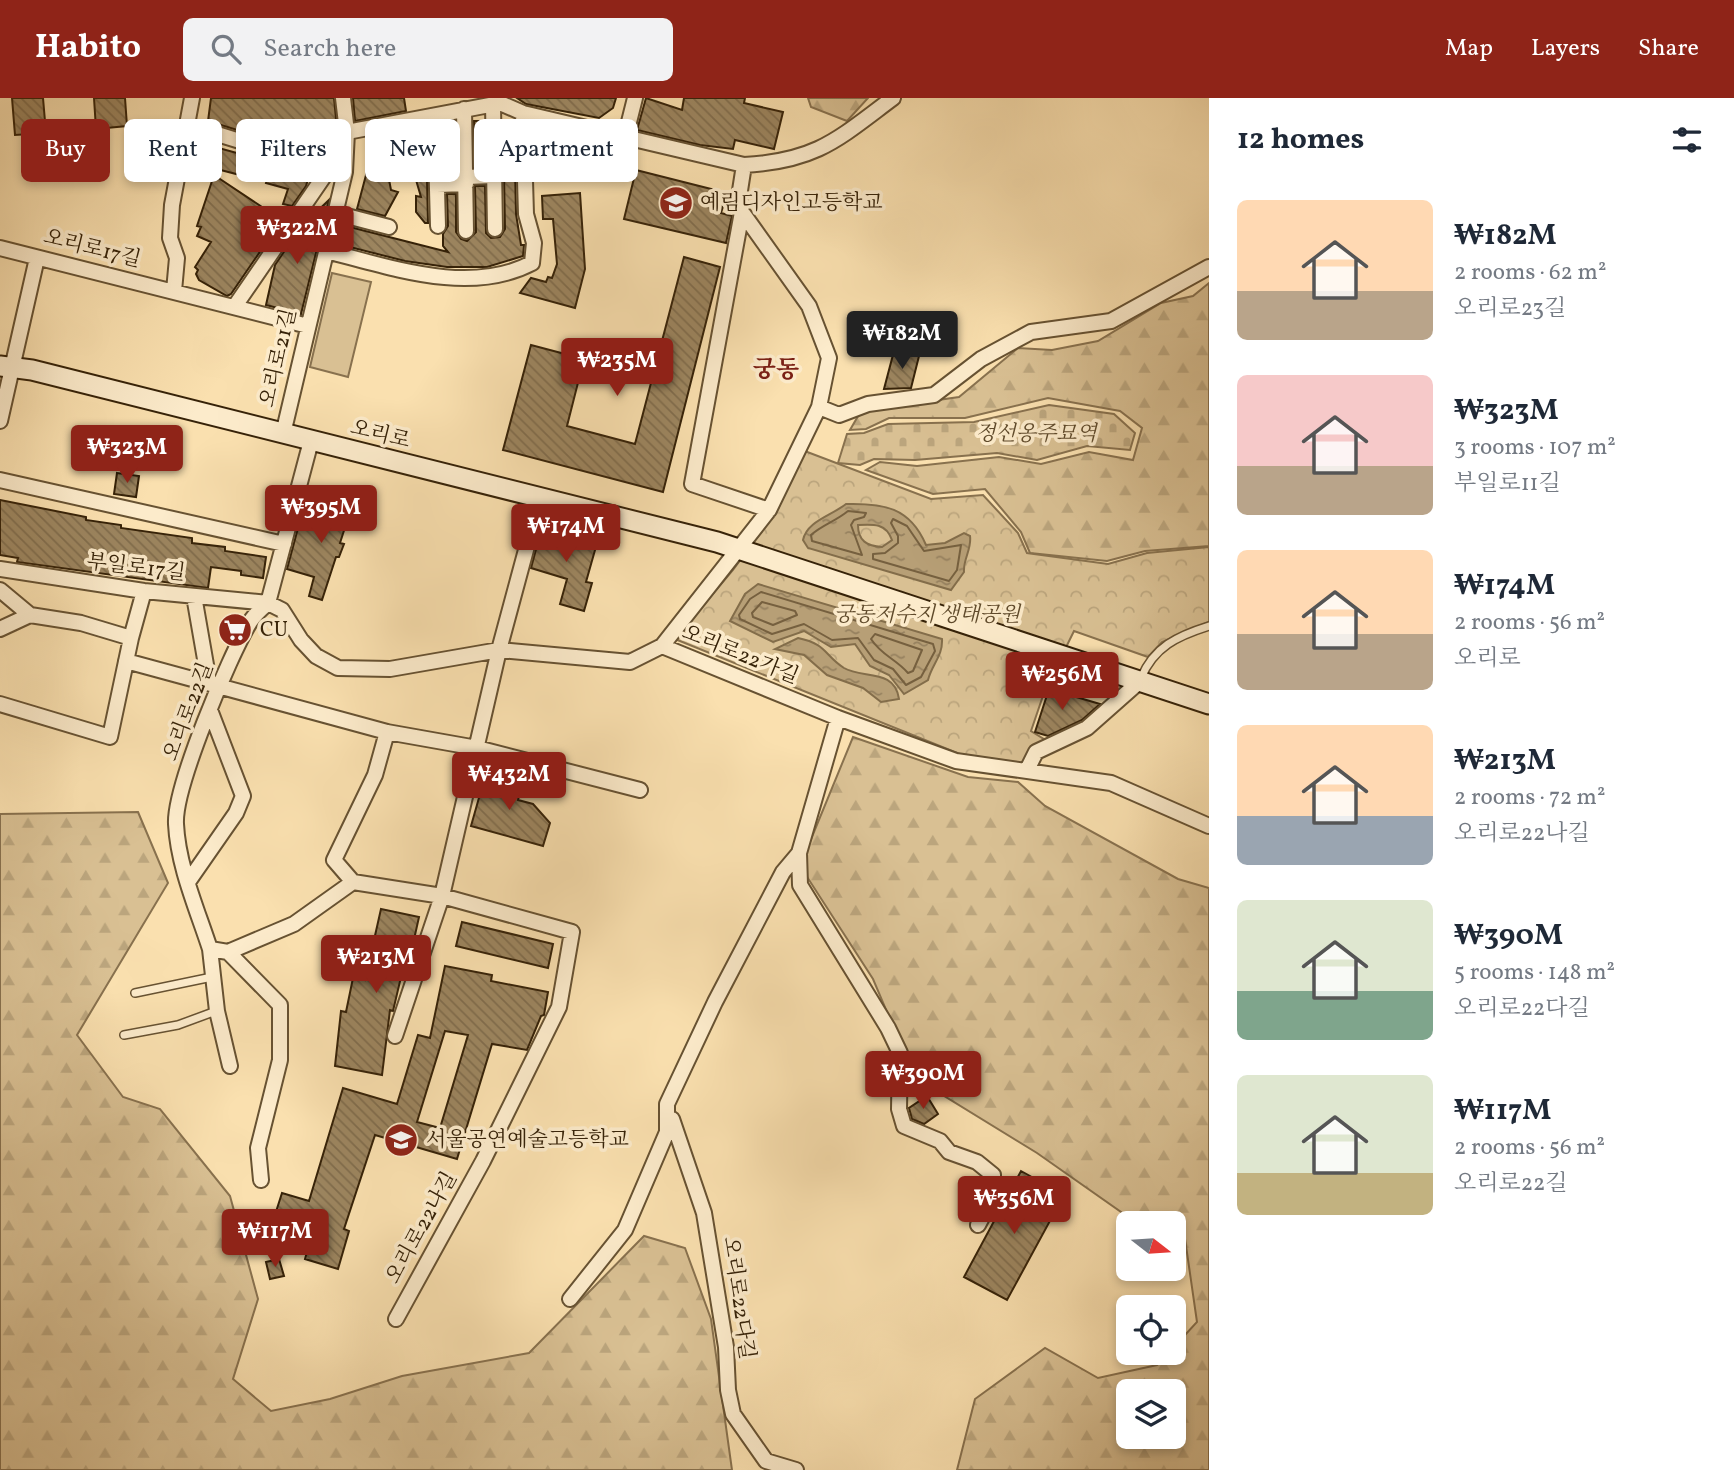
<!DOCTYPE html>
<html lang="en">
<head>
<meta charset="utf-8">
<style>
	:root { --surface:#fff; --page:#f2f2f3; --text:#1f2937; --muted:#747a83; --accent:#8f2418 }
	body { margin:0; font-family:Vollkorn,"Noto Serif KR",serif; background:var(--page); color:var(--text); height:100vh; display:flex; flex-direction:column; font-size:26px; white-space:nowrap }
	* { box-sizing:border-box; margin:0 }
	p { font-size:23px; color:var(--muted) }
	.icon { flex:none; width:38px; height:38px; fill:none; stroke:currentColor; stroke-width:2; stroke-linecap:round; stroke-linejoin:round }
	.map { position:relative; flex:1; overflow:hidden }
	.panel { display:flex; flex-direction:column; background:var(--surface); width:525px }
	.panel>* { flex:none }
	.hud { position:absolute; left:21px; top:21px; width:665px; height:63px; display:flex; gap:14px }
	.needle { width:46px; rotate:107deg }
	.controls { position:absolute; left:1116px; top:1113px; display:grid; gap:14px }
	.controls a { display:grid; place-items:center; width:70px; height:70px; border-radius:10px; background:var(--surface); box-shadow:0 4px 10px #0003; font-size:35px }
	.price { position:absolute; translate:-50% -60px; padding:0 16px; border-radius:7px; background:var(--accent); color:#fff; font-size:23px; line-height:46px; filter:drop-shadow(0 2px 4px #0008) }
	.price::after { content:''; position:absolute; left:50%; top:42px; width:21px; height:16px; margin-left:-10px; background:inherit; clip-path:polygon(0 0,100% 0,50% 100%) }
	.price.on { background:#222; color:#fff }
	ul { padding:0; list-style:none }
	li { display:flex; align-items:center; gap:21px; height:175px; padding:0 28px }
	li span { display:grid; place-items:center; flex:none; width:196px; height:140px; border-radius:10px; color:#555 }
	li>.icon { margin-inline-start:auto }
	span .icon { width:84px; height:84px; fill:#fffc; stroke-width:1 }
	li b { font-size:30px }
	h2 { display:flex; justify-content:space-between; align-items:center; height:84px; padding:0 28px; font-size:30px }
	.chip { padding:0 24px; border-radius:10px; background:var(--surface); box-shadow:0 4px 10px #0003; font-size:24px; line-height:63px }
	.chip.on { background:var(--accent); color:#fff }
	header { display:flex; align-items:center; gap:42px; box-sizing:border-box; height:98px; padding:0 35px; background:var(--accent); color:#fff }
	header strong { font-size:33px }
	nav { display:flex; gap:38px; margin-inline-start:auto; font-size:24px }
	.search { width:490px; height:63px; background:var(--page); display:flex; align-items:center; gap:18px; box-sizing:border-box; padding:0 24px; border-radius:10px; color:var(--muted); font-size:26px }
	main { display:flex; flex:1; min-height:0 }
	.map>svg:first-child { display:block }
	.green { fill:#d9c093; stroke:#88714e; stroke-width:2 }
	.forest { fill:url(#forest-firs); stroke:#88714e; stroke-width:2; fill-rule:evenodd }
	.cemetery { fill:url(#cemetery-stones); stroke:#88714e; stroke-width:2 }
	.park { fill:url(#park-crowns); stroke:#88714e; stroke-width:2 }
	.water { fill:url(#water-ripples); stroke:#836d4a; stroke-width:2; fill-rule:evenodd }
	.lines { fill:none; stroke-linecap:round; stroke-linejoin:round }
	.shore { stroke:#76603f; stroke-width:2 }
	.building { fill:url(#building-back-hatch); stroke:#362208; stroke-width:2; fill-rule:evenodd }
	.lane-casing { stroke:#675232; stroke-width:10 }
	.street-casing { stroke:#675232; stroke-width:18 }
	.secondary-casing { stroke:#362208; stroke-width:23 }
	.lane { stroke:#fcebcb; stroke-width:7 }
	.street { stroke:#fcebcb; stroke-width:14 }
	.secondary { stroke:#fcebcb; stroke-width:19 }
	.labels { text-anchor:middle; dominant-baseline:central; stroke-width:7; stroke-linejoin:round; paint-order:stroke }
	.poi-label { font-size:21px; fill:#362208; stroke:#fcebcb; text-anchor:start }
	.street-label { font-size:21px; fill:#362208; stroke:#fcebcb }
	.park-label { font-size:21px; font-style:italic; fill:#5f4a2b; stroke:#fcebcb }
	.quarter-label { font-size:24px; font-weight:bold; fill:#7a1f14; stroke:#fcebcb }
</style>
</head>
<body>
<header>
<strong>Habito</strong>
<div class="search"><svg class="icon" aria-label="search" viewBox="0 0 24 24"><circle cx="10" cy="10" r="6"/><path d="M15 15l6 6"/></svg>Search here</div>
<nav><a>Map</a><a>Layers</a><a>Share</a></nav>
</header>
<main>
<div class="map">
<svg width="1209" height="1372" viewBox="0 0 1209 1372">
	<defs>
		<pattern id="forest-firs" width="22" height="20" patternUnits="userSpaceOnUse" patternTransform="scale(1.75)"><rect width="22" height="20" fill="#d9c093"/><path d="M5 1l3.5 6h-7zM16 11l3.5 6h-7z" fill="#bba57d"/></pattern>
		<pattern id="cemetery-stones" width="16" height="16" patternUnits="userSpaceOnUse" patternTransform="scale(1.75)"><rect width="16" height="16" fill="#d9c093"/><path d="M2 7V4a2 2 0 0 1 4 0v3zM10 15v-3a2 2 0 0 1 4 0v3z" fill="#bba57d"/></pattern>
		<pattern id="park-crowns" width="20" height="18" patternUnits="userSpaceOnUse" patternTransform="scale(1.75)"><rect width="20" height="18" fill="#d9c093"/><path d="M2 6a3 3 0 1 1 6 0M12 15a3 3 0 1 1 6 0" fill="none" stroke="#bba57d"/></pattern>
		<pattern id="water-ripples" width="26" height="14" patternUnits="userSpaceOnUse" patternTransform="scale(1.75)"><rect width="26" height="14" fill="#b79f76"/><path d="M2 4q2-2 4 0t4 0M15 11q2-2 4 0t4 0" fill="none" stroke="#96815f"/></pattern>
		<pattern id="building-back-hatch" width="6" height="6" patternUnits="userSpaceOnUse" patternTransform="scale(1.75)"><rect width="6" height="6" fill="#9c855f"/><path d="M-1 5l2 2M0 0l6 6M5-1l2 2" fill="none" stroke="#806c4c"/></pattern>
	</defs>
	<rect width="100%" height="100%" fill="#fae0af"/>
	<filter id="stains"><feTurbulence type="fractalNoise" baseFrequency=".00286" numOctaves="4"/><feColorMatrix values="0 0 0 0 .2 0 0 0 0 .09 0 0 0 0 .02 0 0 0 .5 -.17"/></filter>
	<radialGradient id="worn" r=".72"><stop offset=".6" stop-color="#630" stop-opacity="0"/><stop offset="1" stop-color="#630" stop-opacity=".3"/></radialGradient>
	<path class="green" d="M332,175L371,184L348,279L310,269Z"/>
	<path class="forest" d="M808,0H868L847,23L811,9Z
		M1209,185V448L1145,453L1107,463L1030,455L1021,434L985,391L933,396L866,372L880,364L917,368L999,359L1041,366L1089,354L1133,362L1142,330L1120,313L1048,300L965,320H889L866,331L850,332L861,313L959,299L1018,250L1052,252L1098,243L1161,205L1193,198Z
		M853,639L968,679L1018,684L1045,708L1178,781L1209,790V1372H957L975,1301L1045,1250L1098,1280L1157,1267L1169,1255H1174V1249L1197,1224L1183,1127L1124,1116L1037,1055L915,980L873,881L800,768ZM1129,1293H1174V1339H1129Z
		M138,714L168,785L77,937L123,999L160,1011L230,1098L258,1201L233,1281L271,1313L330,1301L402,1278L529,1255L644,1138L685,1150L711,1221L732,1372H0V716Z"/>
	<path class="cemetery" d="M1049,307L1114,316L1135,335L1130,352L1087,348L1037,362L997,355L915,362L874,361L860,367L838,365L847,336L864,335L888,326L974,324Z"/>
	<path class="park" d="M802,352L931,401L983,397L1018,435L1027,455L1108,466L1147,455L1209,449V524L1162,544L1148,559L1074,533L1045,592L1031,633L1047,643L1023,669L967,659L675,541L733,472L778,411Z"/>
	<path class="water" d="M846,406C883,405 910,409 926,447L945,445L964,435L970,438C972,451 963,461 964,474L951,492L808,450L803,442C807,423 831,418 846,406ZM858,427C873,426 886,425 892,442L882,449C867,448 858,443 858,427Z
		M758,486L942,541C943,558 932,566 928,582L904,596L889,577L870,568L855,546L831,549L804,533L773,544L730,523L745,496Z
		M798,540C827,546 824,557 844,570C862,581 895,570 899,601L881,604L863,590L827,577L804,557L775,551Z"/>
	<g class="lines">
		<path class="shore" d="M848,413L866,415L864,419L854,422L851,427L862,457L812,443L811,437C822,427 836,423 848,413Z
			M893,421L907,428L924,453L961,447L957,472L949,483L873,461V456L885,455L898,445V438L891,425Z
			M761,494L933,546L935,553L921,579L906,587L893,571L874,562L858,540L832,542L804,526L772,536L740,521L739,517L750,501Z
			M762,504L795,513L797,517L773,527L753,519L752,515Z
			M875,536L922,552L913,573L908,575C896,561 881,557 871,541Z"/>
	</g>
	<path class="building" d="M12,0H43L46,35L15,37Z
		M94,0H125L127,28L96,31Z
		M211,0H334L337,31L320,34L337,38L331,61L208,23Z
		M353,0H404L406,13L355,23Z
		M517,0H616L613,10L599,20L526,6Z
		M646,0L682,12L684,0H745L744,5L783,14L774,51L735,42L733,51L700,47L637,32Z
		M455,23V77H446L445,25Z
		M474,23H484V69H475Z
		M503,23H514L516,116L521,147H524L523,158L487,169H447L405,163L338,146L342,127L448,154L443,148V136L448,128L447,96H456V134L461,141L467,143L476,134L475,88H485L486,135L491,140L500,139L505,131Z
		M543,30L615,53L609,76L543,58Z
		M426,36L427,62H416V58L414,63L393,65L387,71L391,92L398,94L385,118L357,111L374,47L405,54L404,41Z
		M215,49L310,75L306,88L292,108L283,106L288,91L266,85L268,78L243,70L240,77L209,69Z
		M636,72L727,95L721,115L732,118L726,145L624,121Z
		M214,77L277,119L272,126L277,129L231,196L227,198L199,182L196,176L198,172L195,169L211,144L197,138L201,129L197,128Z
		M427,81L428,125H425L416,114V98L421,99L416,82Z
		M580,95L585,171L575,210L520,195L531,180L546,184L548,179L552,180L557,166L553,121H543L542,98Z
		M329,102L301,216L266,207L275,167L300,130Z
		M684,159L720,169L663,394L503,352L531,247L584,261L567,328L635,346Z
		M894,253L919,258L911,290L884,291Z
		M117,375L139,378L136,399L114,396Z
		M341,392L356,395L340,445L344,446L339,459H336L322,502L309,498L314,479L287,471L301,419L330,427Z
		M0,402L86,419V422L121,427V430L192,440V445L225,449V453L266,459L263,480L241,477V473L211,469L208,490L17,464L18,460L0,457Z
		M542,429L597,445L586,484L592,485L584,513L560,506L567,481L531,470Z
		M1049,591L1100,606L1082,622L1048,638L1035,634Z
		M486,675L523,685L518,702L533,706L550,725L543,748L471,728Z
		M381,811L419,819L407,873L404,880L401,879L393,913L390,912L382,977L335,968L341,913L346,914L353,880L365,882Z
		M462,824L553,846L548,870L456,848Z
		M445,868L492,877L491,883L548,894L544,917L541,918L527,952L492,946L457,1061L375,1037L344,1131L349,1133L338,1171L305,1161L313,1132L274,1120L282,1095L309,1103L343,990L397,1006L418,937L430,940ZM445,933L468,937L440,1030L417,1024Z
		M927,998L938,1016L924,1026L912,1021L909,1010Z
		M1021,1073L1064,1097L1007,1202L964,1179Z
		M279,1161L284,1178L270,1181L266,1164Z"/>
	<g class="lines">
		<g class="lane-casing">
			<path id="lane" d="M1141,580C1154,549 1177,538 1209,528
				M135,895L212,879
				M124,937L178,927L216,913"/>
		</g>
		<g class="street-casing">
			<path id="street" d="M493,6L495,131
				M464,11L466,133
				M435,18L438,128
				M188,27L337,73
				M347,34L500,5L523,15L744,67C817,63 838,41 893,0
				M625,40L635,0
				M398,73L437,71
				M465,79L494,78
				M437,87L466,86
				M742,114L692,386L769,412
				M335,115L389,129
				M0,150L308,228
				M326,153C391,169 469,198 532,165L534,145L526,116L523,15
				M174,193L177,160L170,140L172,107L192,0
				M235,208L329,71
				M819,309L839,317L868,306L934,297L981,261L1031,234L1111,223L1209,169
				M0,323L37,160
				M283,336L345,74L347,34L343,0
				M0,382L284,446
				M0,471L144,493L268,505L282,512L301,542L316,558L338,570L390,571L499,552L630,564L662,548L838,620L956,663L1111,685L1209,728
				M0,492L30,517L81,525L131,540L110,639L0,606
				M194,498L209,584
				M0,531L30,517
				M131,540L144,493
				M662,548L769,412L819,309L829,260L809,208L742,114L739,99L744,67
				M126,563L387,634L477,650L640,692
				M387,634L375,677L334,762L353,784L442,798L572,834L559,909L483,1063L396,1221
				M1027,672L1036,654L1087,630L1139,584
				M799,755L800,787L888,930L900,955L899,1011L904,1028L940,1043L949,1054L977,1064L993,1077L987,1110L978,1127
				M188,784L236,715L243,698L210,612
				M210,851L217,913L230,968
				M228,854L294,826L353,784
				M395,938L442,798L499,552L540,400
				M672,1021L704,1115L726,1249L728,1292L733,1316L766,1363L796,1372
				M261,1082L258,1050L280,962V907L228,854L210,851C197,811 178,768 176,726C174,689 229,559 250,524C255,516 261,511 268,505L311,343
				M570,1201L625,1132L667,1034V1006L715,904L783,774L799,755L838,620"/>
		</g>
		<g class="secondary-casing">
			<path id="secondary" d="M0,268L32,272L717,444L1209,606"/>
		</g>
		<use href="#lane" class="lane"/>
		<use href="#street" class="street"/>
		<use href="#secondary" class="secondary"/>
	</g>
	<defs>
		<g id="school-disc" transform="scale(1.75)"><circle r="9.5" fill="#8f2418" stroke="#fcebcb"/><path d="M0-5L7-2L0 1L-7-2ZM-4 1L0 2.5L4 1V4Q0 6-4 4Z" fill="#fff"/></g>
		<g id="supermarket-disc" transform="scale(1.75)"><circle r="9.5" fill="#8f2418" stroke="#fcebcb"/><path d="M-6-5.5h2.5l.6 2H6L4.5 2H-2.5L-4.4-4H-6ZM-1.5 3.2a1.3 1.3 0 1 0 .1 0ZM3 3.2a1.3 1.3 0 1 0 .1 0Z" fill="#fff"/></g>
	</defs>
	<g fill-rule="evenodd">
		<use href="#school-disc" x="676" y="105"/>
		<use href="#supermarket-disc" x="235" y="532"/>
		<use href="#school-disc" x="401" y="1042"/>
	</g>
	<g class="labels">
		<g class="poi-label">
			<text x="700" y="105">예림디자인고등학교</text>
			<text x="260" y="532">CU</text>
			<text x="426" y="1042">서울공연예술고등학교</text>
		</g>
		<g class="street-label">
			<text transform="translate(92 151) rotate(14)">오리로17길</text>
			<text transform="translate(279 260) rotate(-77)">오리로21길</text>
			<text transform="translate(380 337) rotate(14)">오리로</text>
			<text transform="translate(136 470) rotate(7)">부일로17길</text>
			<text transform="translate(740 557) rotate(22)">오리로22가길</text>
			<text transform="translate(189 614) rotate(-69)">오리로22길</text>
			<text transform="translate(422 1130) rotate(-61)">오리로22나길</text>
			<text transform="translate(738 1200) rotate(82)">오리로22다길</text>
		</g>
		<g class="park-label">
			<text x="1036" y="336">정선옹주묘역</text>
			<text x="927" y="517">궁동저수지 생태공원</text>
		</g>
		<g class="quarter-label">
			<text x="776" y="273">궁동</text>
		</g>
	</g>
	<rect width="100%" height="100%" filter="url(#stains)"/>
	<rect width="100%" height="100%" fill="url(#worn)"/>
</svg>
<div class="controls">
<a><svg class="needle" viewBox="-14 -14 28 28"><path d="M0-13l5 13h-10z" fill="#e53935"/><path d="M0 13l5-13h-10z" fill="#747a83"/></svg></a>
<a><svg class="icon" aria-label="locate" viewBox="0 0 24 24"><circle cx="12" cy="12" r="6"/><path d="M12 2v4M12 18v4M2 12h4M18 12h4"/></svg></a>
<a><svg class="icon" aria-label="layers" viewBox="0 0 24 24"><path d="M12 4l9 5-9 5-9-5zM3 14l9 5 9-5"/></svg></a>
</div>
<b class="price" style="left:297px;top:168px">₩322M</b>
<b class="price on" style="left:902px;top:273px">₩182M</b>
<b class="price" style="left:617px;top:300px">₩235M</b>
<b class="price" style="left:127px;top:387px">₩323M</b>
<b class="price" style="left:321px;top:447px">₩395M</b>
<b class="price" style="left:566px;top:466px">₩174M</b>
<b class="price" style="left:1062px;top:614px">₩256M</b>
<b class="price" style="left:509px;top:714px">₩432M</b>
<b class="price" style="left:376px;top:897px">₩213M</b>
<b class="price" style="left:923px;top:1013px">₩390M</b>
<b class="price" style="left:1014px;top:1138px">₩356M</b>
<b class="price" style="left:275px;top:1171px">₩117M</b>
<div class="hud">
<a class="chip on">Buy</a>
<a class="chip">Rent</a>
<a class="chip">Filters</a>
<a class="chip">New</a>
<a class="chip">Apartment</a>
</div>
</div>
<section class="panel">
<h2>12 homes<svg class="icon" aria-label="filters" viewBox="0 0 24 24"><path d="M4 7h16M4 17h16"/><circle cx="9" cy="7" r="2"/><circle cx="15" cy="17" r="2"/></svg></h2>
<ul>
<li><span style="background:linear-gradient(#ffd9b3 65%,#b9a48a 0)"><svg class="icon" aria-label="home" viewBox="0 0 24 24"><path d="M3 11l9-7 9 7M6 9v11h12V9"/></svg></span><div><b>₩182M</b><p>2 rooms · 62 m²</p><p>오리로23길</p></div></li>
<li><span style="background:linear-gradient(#f6c9c9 65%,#b9a48a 0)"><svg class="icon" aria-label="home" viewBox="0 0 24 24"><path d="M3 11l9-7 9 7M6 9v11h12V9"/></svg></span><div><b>₩323M</b><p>3 rooms · 107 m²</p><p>부일로11길</p></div></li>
<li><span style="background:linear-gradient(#ffd9b3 60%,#b9a48a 0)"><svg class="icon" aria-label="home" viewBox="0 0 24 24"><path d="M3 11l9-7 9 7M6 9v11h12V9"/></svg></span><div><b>₩174M</b><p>2 rooms · 56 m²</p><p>오리로</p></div></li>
<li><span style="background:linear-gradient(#ffd9b3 65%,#9aa5b1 0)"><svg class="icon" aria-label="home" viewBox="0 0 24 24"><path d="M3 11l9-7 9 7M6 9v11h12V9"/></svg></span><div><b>₩213M</b><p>2 rooms · 72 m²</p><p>오리로22나길</p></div></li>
<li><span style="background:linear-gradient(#dfe7d0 65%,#7fa58c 0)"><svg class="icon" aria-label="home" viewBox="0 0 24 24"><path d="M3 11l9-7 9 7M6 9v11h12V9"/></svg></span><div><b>₩390M</b><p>5 rooms · 148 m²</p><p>오리로22다길</p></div></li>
<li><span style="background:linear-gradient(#dfe7d0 70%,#c2b280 0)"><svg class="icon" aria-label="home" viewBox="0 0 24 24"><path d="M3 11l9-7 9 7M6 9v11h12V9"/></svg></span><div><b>₩117M</b><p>2 rooms · 56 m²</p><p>오리로22길</p></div></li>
</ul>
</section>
</main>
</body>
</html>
